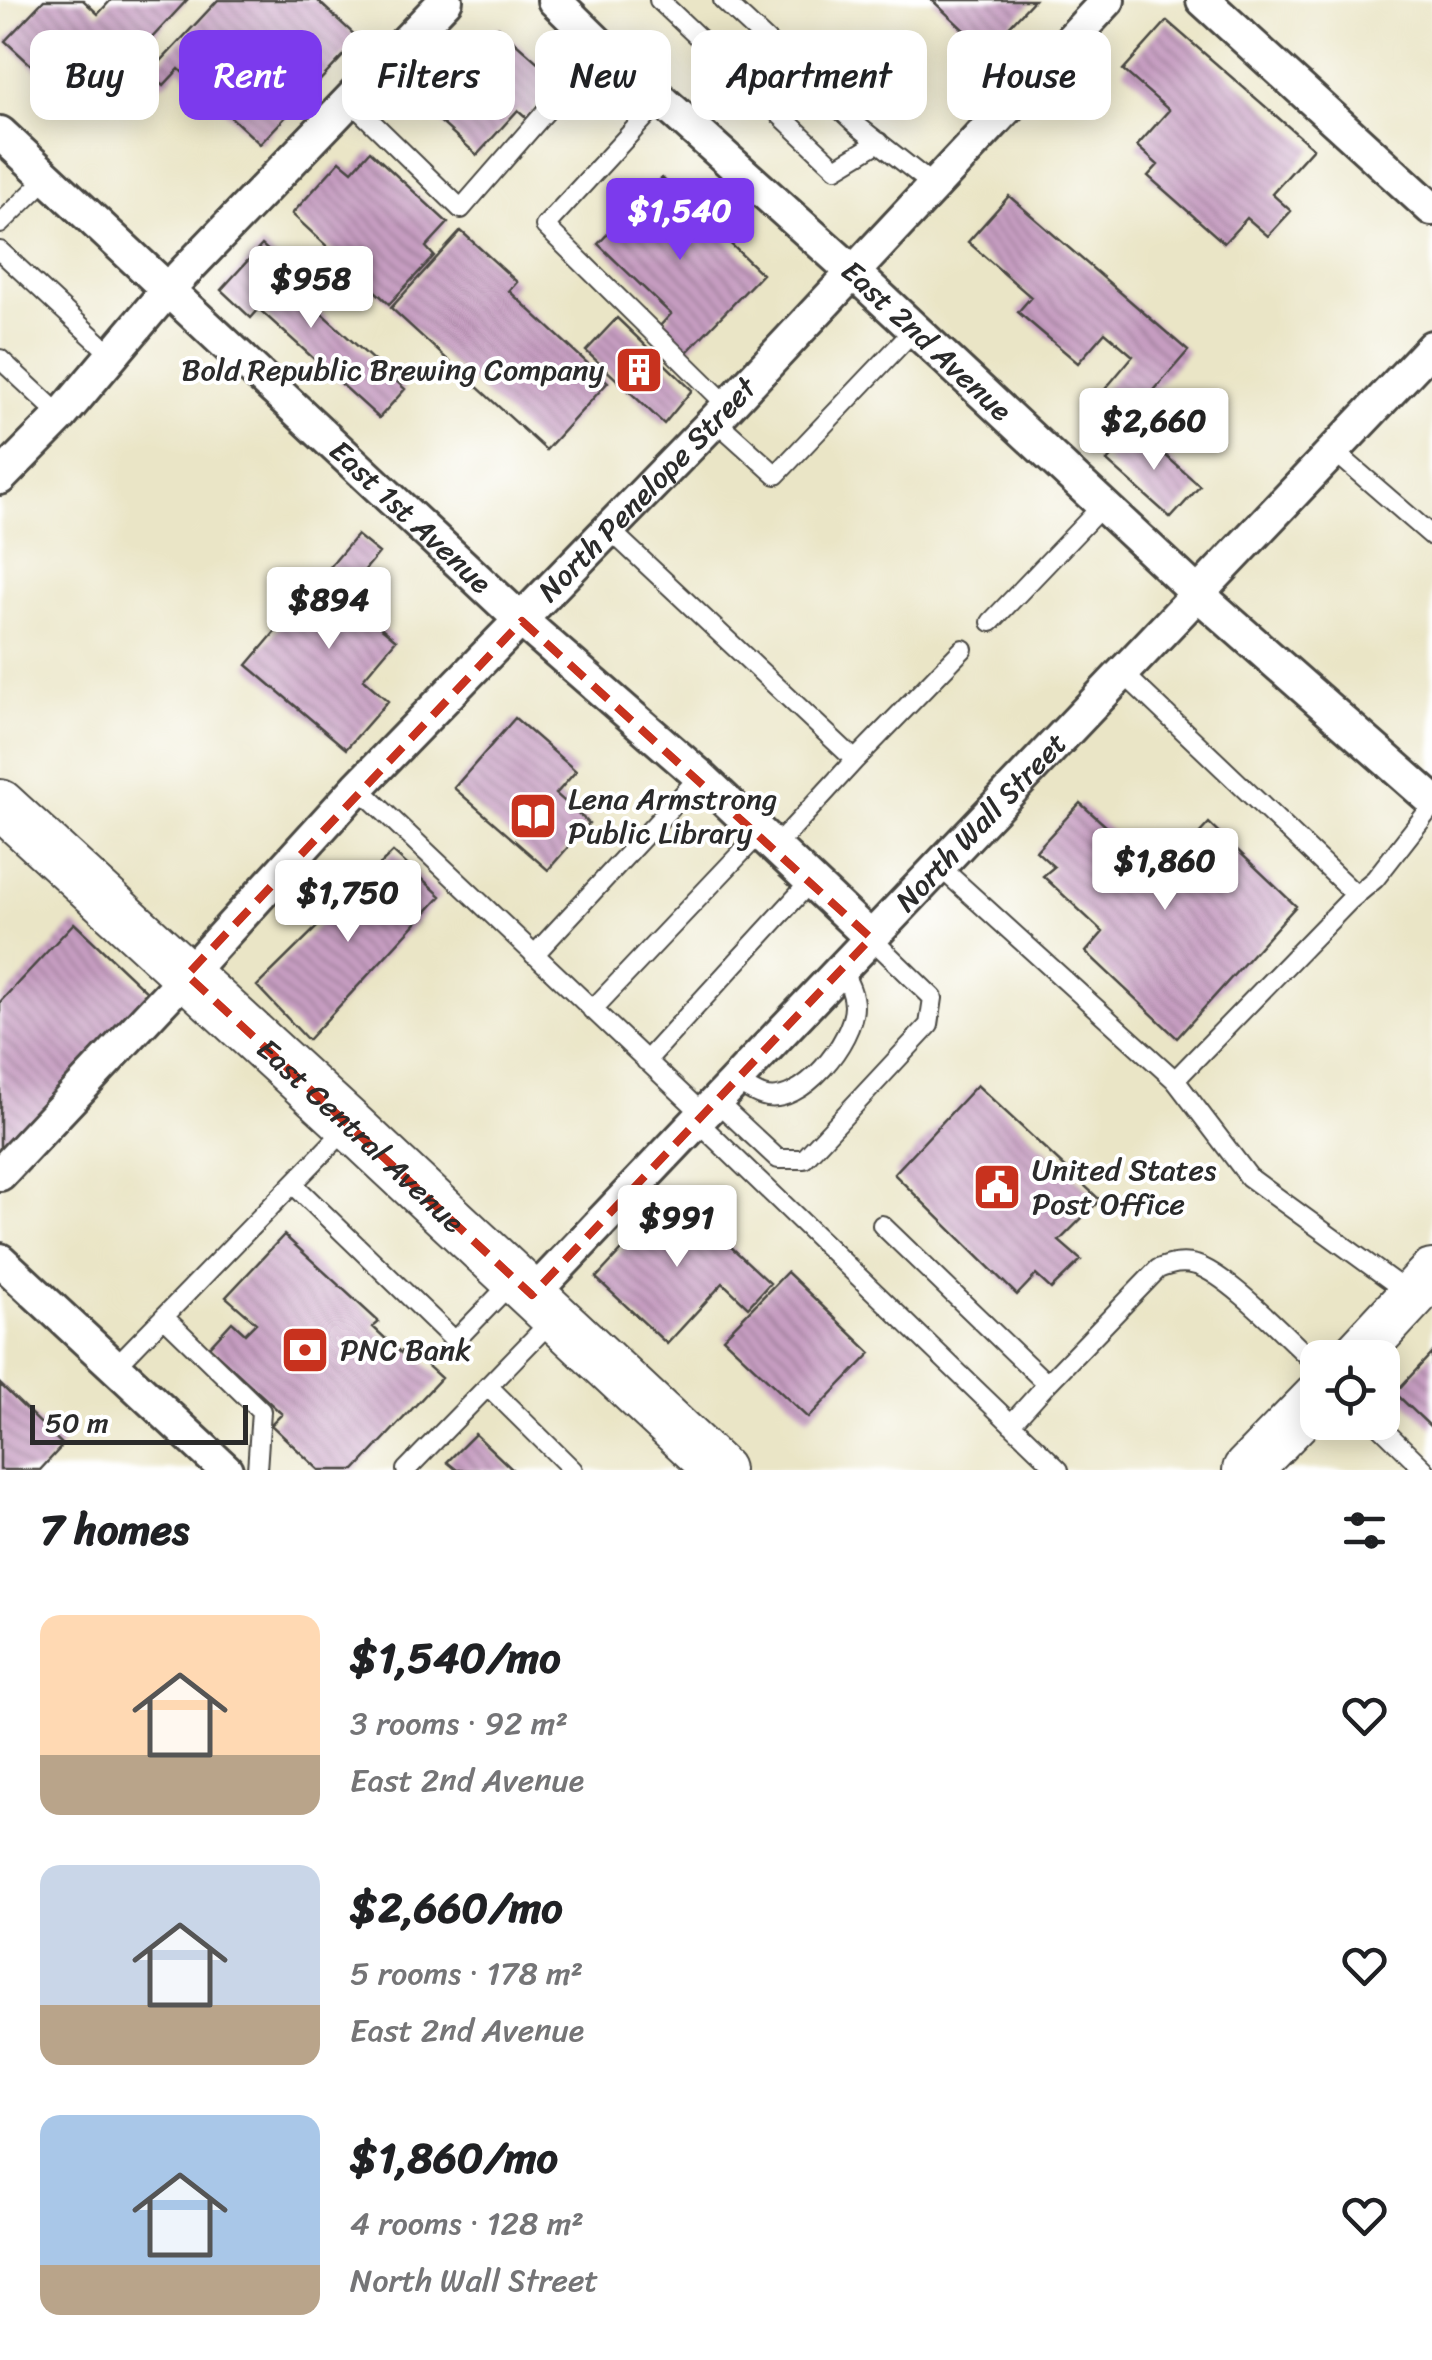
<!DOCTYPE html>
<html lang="en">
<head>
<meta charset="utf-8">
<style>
	:root { --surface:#fff; --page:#f6f6f6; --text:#202124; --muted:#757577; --accent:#7c3aed }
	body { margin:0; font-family:Sriracha,sans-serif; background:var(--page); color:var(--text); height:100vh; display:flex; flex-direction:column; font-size:38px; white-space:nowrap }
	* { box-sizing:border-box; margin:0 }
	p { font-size:32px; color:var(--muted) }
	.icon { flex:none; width:55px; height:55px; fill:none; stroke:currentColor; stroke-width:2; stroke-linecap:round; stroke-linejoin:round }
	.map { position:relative; height:1470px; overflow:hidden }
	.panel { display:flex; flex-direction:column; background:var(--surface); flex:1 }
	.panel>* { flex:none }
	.hud { position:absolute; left:30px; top:30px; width:1372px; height:90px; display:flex; gap:20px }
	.tools { position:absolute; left:1300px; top:1340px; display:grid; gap:20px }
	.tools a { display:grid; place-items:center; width:100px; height:100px; border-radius:20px; background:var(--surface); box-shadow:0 5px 25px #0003; font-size:50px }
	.scale { position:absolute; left:30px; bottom:25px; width:218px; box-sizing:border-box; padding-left:10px; border:5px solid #2b2b2b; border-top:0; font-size:28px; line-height:35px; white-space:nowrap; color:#2b2b2b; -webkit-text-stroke:8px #fff; paint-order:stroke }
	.price { position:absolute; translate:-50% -85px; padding:0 22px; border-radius:10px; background:#fff; color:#222; font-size:32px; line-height:65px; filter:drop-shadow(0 2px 5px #0008) }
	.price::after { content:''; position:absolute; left:50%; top:60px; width:30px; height:22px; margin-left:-15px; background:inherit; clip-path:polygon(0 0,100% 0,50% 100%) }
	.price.selected { background:var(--accent); color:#fff }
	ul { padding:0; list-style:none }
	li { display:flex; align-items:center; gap:30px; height:250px; padding:0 40px }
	li span { display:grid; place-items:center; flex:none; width:280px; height:200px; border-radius:20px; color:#555 }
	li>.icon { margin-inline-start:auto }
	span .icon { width:120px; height:120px; fill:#fffc; stroke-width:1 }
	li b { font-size:42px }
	h2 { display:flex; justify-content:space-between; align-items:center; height:120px; padding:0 40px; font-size:42px }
	.chip { padding:0 35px; border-radius:20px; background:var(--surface); box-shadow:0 5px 25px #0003; font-size:35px; line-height:90px }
	.chip.selected { background:var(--accent); color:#fff }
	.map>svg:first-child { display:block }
	.building { fill:url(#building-back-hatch) }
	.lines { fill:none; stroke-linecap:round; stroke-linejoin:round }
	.lane-casing { stroke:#484742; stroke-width:22 }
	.street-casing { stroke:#484742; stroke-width:38 }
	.secondary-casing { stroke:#484742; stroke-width:52 }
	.lane { stroke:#fff; stroke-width:18 }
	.street { stroke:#fff; stroke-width:32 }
	.secondary { stroke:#fff; stroke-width:48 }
	.marked { fill:none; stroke:#c8321e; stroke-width:8; stroke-dasharray:20 12; stroke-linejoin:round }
	.labels { text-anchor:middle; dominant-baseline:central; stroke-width:8; stroke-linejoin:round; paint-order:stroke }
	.street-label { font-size:30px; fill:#2b2b2b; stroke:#fff }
	.poi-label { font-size:30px; fill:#2b2b2b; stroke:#fff; text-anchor:start }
</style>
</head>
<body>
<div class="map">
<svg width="1432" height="1470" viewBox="0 0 1432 1470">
	<defs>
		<pattern id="building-back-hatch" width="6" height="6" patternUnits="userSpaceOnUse" patternTransform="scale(2.5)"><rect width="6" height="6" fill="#c69dc1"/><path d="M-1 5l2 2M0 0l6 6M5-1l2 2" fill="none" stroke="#a1809d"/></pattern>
	</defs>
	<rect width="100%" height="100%" fill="#fff"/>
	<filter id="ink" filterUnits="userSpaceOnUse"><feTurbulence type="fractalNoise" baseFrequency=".01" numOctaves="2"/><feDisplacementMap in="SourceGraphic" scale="20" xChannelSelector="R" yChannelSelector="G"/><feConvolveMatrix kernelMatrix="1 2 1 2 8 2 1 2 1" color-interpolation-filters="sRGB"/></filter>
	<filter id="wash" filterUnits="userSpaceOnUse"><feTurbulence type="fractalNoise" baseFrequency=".0048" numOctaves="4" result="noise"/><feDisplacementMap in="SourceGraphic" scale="40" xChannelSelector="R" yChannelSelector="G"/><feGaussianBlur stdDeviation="2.25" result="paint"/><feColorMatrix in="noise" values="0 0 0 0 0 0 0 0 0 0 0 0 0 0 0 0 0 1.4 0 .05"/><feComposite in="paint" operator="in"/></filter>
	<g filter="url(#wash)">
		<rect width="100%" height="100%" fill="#eae5c6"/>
		<g id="blocks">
			<path class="building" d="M44,0H83L98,14L111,0H187L135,56L110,32L57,89L5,41Z
				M218,0H317L359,39L260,144L179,69L163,86L149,74Z
				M932,0H1034L986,51Z
				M1167,21L1313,148L1272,194L1291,211L1268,236L1247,218L1224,243L1148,176L1158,165L1137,146L1169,110L1123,70Z
				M498,27L559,81L527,118L518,110L477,155L425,108Z
				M370,151L448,223L426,247L434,256L389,304L292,214L340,161L352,171Z
				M662,178L762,274L686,353L659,327L671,314L598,244Z
				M1009,196L1188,351L1130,418L1101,394L1133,356L1105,332L1078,363L1018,312L1031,297L968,242Z
				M461,231L517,282L509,291L608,382L546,450L391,308Z
				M262,245L284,265L277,273L405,389L379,418L259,309L251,318L221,290Z
				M617,318L692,390L664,424L586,351Z
				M1136,429L1200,486L1171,518L1107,461Z
				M357,535L379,553L343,596L396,640L363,679L388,701L346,749L247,665Z
				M515,718L576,771L556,794L589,823L548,870L454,788Z
				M1080,803L1161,875L1209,823L1296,906L1177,1038L1086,952L1103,932L1043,876L1054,867L1036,851Z
				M393,852L441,896L308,1040L257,986Z
				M74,923L150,995L0,1158V1002Z
				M977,1085L1100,1200L1059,1241L1081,1260L1051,1289L1036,1275L1017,1295L894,1174Z
				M674,1194L770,1283L748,1307L723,1283L667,1344L596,1278Z
				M284,1235L379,1322L373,1327L401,1353L406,1346L441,1378L355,1470H319L271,1425L282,1414L209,1347L232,1322L245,1334L256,1323L226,1297Z
				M787,1272L871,1353L808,1418L723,1338Z
				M1432,1353V1428L1395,1393Z
				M0,1384L63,1445L40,1470H0Z
				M475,1434L513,1470H457L447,1462Z"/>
		</g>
	</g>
	<g filter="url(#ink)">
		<use href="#blocks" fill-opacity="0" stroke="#484742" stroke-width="2.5"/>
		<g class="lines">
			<g class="lane-casing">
				<path id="lane" d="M659,0L836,168L879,142
					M723,0L859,127L934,186
					M661,100L545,226L728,406
					M350,101L461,209L602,47
					M0,224L48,177
					M0,251L112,355
					M0,359L61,416
					M715,420L776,475L915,329
					M1334,451L1432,536
					M610,530L855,760L775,847
					M991,622L1103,505
					M1123,673L1356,895
					M855,760L963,649
					M358,787L703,1114
					M939,866L1175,1080L1349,901L1375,879L1432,806
					M534,955L700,776
					M592,1010L760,833
					M646,1061L811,881
					M1175,1080L1249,1177L1411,1295
					M735,1081C744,1086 753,1093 763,1096C801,1108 854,1040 854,1006C854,992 847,981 841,969
					M716,1101L778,1159H804L929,1025L933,998L871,938
					M697,1121L1059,1470
					M293,1184L455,1341L513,1281
					M882,1225L1047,1384L1011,1424
					M164,1317L261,1411L257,1470
					M554,1318L488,1386L573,1470
					M116,1366L349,1126
					M1047,1384L1158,1269C1171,1264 1182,1261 1196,1265C1230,1276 1289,1340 1318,1366
					M1376,1422L1425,1470
					M406,1470L488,1386"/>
			</g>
			<g class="street-casing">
				<g id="street">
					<path id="s1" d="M554,0L602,47L853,272L1198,594L1432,800"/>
					<path d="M1203,0L1432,209"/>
					<path id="s2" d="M0,133L522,621L700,776L871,938"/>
					<path d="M0,478L61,416L169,288L446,0"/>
					<path id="s3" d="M0,1174L187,975L358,787L715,420L1108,0"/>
					<path d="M0,1260L226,1470"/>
					<path id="s4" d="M532,1295L1432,347"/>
				</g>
			</g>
			<g class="secondary-casing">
				<g id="secondary">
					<path id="s5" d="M0,804L350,1125L719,1470"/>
					<path d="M1354,1358L1432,1274"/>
					<path d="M1247,1470L1318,1397"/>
				</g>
			</g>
			<use href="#lane" class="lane"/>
			<use href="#street" class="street"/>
			<use href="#secondary" class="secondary"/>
		</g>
	</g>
	<path class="marked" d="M522,621L871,938L532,1295L187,975Z"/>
	<defs>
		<g id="building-square" transform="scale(2.5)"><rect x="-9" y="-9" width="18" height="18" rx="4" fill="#c8321e" stroke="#fff"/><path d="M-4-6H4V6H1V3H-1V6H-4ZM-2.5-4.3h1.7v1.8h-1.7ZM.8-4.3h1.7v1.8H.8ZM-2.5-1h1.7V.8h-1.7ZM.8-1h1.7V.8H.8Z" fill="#fff"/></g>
		<g id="library-square" transform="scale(2.5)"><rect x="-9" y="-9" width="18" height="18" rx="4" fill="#c8321e" stroke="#fff"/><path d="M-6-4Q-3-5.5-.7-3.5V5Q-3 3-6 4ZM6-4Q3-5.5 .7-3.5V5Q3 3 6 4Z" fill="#fff"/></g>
		<g id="civic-square" transform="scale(2.5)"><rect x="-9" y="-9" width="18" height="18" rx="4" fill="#c8321e" stroke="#fff"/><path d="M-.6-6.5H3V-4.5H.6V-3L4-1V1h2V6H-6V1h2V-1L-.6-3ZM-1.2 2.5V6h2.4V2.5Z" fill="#fff"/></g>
		<g id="bank-square" transform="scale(2.5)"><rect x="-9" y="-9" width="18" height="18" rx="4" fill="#c8321e" stroke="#fff"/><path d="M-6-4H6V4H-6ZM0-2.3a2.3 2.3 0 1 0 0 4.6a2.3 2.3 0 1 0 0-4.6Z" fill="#fff"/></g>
	</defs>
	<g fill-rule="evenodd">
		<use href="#building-square" x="639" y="370"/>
		<use href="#library-square" x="533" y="816"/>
		<use href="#civic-square" x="997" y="1187"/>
		<use href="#bank-square" x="305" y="1350"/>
	</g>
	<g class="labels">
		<g class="street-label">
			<text stroke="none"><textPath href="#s1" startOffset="505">East 2nd Avenue</textPath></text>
			<text stroke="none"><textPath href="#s3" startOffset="942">North Penelope Street</textPath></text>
			<text stroke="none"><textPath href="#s2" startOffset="562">East 1st Avenue</textPath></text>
			<text stroke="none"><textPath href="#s4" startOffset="652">North Wall Street</textPath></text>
			<text stroke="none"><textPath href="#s5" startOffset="490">East Central Avenue</textPath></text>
		</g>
		<g class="poi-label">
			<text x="604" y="370" text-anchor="end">Bold Republic Brewing Company</text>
			<text x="568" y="799">Lena Armstrong<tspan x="568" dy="34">Public Library</tspan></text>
			<text x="1032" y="1170">United States<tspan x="1032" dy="34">Post Office</tspan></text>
			<text x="340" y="1350">PNC Bank</text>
		</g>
	</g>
</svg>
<div class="tools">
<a><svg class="icon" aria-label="locate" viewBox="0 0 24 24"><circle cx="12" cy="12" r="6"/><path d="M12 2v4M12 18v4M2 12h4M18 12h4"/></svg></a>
</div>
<div class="scale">50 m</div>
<b class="price selected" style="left:680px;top:263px">$1,540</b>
<b class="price" style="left:311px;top:331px">$958</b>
<b class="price" style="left:1154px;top:473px">$2,660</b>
<b class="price" style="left:329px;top:652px">$894</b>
<b class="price" style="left:1165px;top:913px">$1,860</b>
<b class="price" style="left:348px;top:945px">$1,750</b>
<b class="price" style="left:677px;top:1270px">$991</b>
<div class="hud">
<a class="chip">Buy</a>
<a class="chip selected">Rent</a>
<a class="chip">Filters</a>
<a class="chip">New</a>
<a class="chip">Apartment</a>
<a class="chip">House</a>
</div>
</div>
<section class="panel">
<h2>7 homes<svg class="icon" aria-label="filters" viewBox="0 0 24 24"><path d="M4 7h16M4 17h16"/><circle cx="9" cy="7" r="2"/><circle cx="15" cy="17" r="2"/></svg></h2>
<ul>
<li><span style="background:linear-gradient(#ffd9b3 70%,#b9a48a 0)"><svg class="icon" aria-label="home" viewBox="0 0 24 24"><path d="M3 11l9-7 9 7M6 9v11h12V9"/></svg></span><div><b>$1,540/mo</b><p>3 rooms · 92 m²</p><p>East 2nd Avenue</p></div><svg class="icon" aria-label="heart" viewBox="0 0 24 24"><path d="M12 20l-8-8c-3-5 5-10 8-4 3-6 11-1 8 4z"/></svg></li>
<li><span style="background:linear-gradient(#c9d6e8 70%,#b9a48a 0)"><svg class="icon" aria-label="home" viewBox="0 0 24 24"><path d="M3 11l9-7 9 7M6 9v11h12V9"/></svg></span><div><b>$2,660/mo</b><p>5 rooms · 178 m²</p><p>East 2nd Avenue</p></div><svg class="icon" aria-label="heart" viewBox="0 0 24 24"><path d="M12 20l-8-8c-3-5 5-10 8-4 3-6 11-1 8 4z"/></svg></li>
<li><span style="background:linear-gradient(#a9c7e8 75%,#b9a48a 0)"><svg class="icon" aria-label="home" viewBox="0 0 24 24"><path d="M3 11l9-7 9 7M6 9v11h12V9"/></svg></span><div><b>$1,860/mo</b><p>4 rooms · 128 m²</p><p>North Wall Street</p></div><svg class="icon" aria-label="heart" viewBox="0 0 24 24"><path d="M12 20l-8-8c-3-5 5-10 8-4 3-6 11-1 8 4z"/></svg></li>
</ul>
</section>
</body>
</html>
